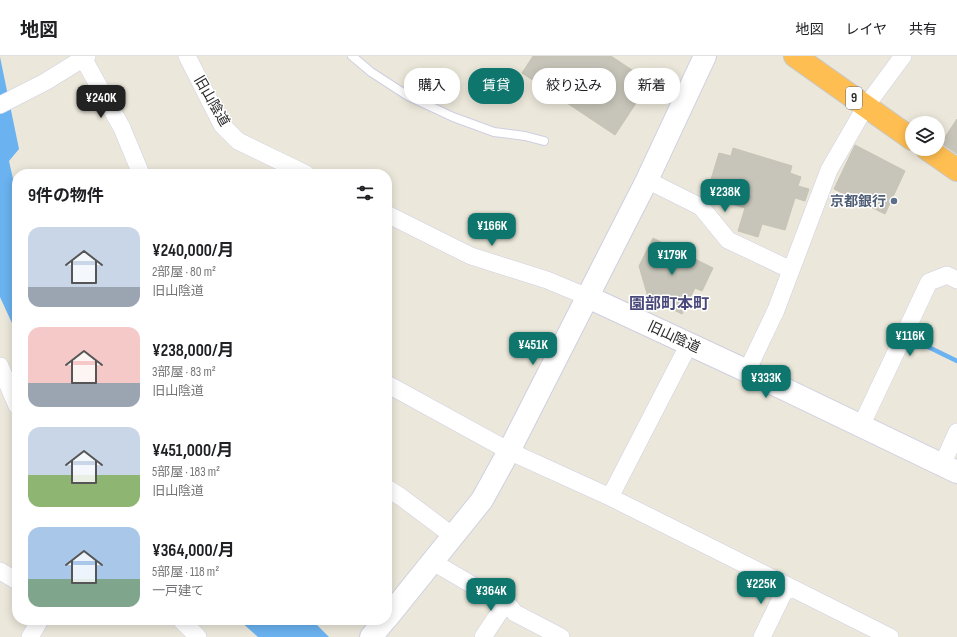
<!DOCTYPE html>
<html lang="ja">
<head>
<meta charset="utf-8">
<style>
	:root { --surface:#fff; --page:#f6f6f6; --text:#202124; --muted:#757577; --line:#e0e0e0; --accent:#0f766e }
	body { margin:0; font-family:"Sofia Sans Condensed","Noto Sans JP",sans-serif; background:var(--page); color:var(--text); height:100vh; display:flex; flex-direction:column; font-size:15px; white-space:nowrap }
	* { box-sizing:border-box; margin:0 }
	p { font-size:13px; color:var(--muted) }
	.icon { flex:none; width:22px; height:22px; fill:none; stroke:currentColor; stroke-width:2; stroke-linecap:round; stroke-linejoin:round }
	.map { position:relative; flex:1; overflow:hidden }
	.details { position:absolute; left:12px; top:113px; width:380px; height:456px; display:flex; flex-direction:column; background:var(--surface); border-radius:16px; box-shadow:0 2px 10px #0003 }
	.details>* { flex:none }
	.guide { position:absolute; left:404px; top:12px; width:380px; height:36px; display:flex; gap:8px }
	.tools { position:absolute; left:905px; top:60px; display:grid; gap:8px }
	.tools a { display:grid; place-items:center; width:40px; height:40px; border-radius:50%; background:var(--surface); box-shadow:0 2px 10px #0003; font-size:20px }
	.price { position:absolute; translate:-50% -34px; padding:0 9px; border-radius:8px; background:var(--accent); color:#fff; font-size:13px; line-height:26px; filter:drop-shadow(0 1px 2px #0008) }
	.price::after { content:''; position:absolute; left:50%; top:24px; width:12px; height:9px; margin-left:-6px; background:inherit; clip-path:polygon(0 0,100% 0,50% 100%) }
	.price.selected { background:#222; color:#fff }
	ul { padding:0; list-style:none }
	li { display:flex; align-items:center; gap:12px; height:100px; padding:0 16px }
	li span { display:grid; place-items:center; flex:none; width:112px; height:80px; border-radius:12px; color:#555 }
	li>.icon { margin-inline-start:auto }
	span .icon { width:48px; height:48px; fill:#fffc; stroke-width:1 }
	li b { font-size:17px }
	h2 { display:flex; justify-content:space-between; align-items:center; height:48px; padding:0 16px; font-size:17px }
	.chip { padding:0 14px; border-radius:16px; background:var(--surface); box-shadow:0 2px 10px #0003; font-size:14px; line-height:36px }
	.chip.selected { background:var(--accent); color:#fff }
	header { display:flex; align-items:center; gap:24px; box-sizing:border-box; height:56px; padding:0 20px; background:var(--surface); border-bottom:1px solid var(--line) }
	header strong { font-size:19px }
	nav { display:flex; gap:22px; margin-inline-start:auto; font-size:14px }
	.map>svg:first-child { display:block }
	.water { fill:#6ab2f0 }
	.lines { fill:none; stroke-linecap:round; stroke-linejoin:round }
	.stream { stroke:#6ab2f0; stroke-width:4.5 }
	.building { fill:#c7c5b9; stroke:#c7c4b4 }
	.lane-casing { stroke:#cfcfe2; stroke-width:10 }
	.street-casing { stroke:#cfcfe2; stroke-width:18 }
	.secondary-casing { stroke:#cfcfe2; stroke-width:24 }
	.highway-casing { stroke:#c7c7c7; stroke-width:24 }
	.lane { stroke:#fff; stroke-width:8 }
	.street { stroke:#fff; stroke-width:17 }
	.secondary { stroke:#fff; stroke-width:22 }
	.highway { stroke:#ffbe51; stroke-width:22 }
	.service-dot { fill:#5c6f8a; stroke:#fff; stroke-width:1.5 }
	.labels { text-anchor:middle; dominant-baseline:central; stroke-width:3; stroke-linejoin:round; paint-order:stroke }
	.shield { fill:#fff; stroke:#696969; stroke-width:1 }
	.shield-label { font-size:13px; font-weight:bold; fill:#292929 }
	.street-label { font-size:14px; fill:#292929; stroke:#fff }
	.service-label { font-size:14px; font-weight:bold; fill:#4e5e75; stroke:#fff; text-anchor:end }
	.quarter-label { font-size:16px; font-weight:bold; fill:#49487a; stroke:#fff }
</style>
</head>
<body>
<header>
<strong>地図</strong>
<nav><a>地図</a><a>レイヤ</a><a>共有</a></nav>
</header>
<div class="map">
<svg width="957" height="581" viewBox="0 0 957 581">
	<rect width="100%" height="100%" fill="#ebe7da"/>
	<path class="water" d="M0,1L19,93L9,105L17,141V278L0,241Z
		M239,564H312L329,581H258Z"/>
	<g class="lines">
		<path class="stream" d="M914,284L957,305"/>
	</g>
	<path class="building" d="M533,0H611L650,26L615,79L522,17Z
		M957,63V98L941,87Z
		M855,89L905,115L885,158L834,133Z
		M733,92L792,110L790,117L801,121L798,130L809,133L805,145L795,142L785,174L762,168L758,181L738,175L745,152L706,140L719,97L731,100Z
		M653,182L713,212L702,235L695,232L682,258L648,241L639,210Z"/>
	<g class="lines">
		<g class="lane-casing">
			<path id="lane" d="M352,0L371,16L408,40L453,61L494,76L525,80L544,85"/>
		</g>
		<g class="street-casing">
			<path id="street" d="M82,0L122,72L141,118
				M187,0L222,69L238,85L306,118
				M0,49L45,26L87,0
				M647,124L701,151L728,184L791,214
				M387,158L471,200L547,224L588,241
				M0,310L17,350
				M747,315L776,254L829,114L866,50L903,0
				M387,328L509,395L610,441L890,581
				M861,370L929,226L947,219L957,224
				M942,409L957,376
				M387,432L401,441L453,480
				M610,441L689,288
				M433,506L510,551L515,557L561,581
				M0,515L17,525
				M181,564L198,581
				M30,581L40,564
				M483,581L505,548
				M762,581L787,530"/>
		</g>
		<g class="secondary-casing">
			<path id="secondary" d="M588,241L747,315L957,416
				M387,562L482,444L509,395L647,124L705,0
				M371,581L385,564"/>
		</g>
		<g class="highway-casing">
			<path id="highway" d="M795,0L912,83
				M927,93L957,114"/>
		</g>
		<use href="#lane" class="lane"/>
		<use href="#street" class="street"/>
		<use href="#secondary" class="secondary"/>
		<use href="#highway" class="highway"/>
	</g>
	<circle class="service-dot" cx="894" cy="145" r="4"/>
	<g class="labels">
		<rect class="shield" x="846" y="31" width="16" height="22" rx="3"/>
		<g class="shield-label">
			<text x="854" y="42">9</text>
		</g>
		<g class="street-label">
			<text transform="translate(212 45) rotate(60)">旧山陰道</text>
			<text transform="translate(674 281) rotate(25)">旧山陰道</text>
		</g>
		<g class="service-label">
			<text x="886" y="145">京都銀行</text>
		</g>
		<g class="quarter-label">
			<text x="669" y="248">園部町本町</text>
		</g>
	</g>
</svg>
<div class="tools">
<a><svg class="icon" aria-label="layers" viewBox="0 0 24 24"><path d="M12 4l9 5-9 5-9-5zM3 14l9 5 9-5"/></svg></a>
</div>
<b class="price selected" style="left:101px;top:63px">¥240K</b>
<b class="price" style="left:725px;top:157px">¥238K</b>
<b class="price" style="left:492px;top:191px">¥166K</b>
<b class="price" style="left:672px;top:220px">¥179K</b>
<b class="price" style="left:910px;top:301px">¥116K</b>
<b class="price" style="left:533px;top:310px">¥451K</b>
<b class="price" style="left:766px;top:343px">¥333K</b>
<b class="price" style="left:761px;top:549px">¥225K</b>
<b class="price" style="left:491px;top:556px">¥364K</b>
<div class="guide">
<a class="chip">購入</a>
<a class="chip selected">賃貸</a>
<a class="chip">絞り込み</a>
<a class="chip">新着</a>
</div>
<section class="details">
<h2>9件の物件<svg class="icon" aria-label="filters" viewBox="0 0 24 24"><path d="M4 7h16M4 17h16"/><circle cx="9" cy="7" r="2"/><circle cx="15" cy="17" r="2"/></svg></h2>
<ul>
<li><span style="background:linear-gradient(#c9d6e8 75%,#9aa5b1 0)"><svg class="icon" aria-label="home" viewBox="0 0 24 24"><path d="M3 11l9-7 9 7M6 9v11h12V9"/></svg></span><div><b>¥240,000/月</b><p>2部屋 · 80 m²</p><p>旧山陰道</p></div></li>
<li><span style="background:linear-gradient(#f6c9c9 70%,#9aa5b1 0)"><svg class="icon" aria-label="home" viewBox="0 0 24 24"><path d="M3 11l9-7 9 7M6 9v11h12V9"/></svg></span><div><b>¥238,000/月</b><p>3部屋 · 83 m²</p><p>旧山陰道</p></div></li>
<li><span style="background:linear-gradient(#c9d6e8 60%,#8fb573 0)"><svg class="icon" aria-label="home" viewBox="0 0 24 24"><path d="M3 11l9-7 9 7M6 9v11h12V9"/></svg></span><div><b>¥451,000/月</b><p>5部屋 · 183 m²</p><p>旧山陰道</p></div></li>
<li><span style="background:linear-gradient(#a9c7e8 65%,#7fa58c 0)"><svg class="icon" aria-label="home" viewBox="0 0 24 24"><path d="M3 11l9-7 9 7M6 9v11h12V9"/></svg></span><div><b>¥364,000/月</b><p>5部屋 · 118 m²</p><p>一戸建て</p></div></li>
</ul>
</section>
</div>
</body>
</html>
